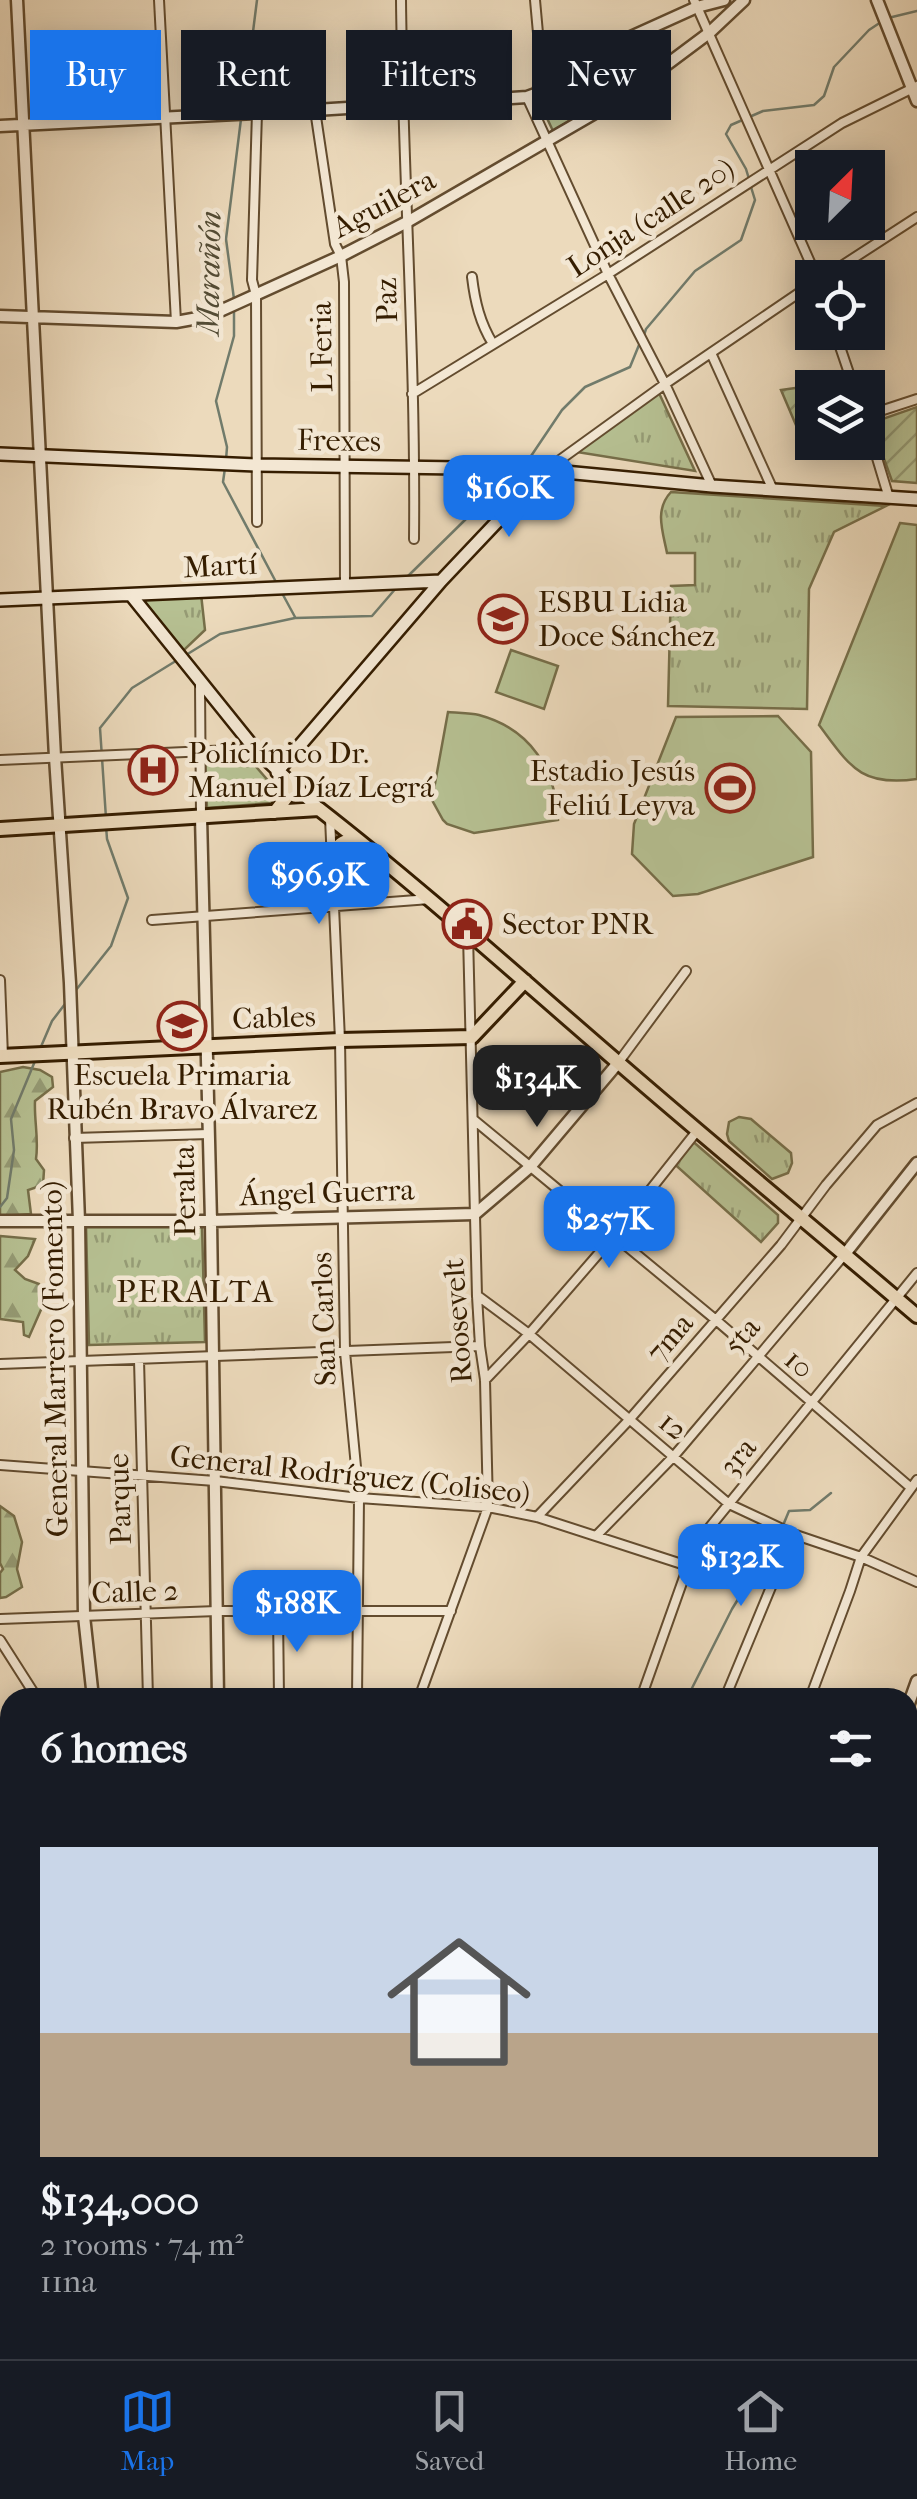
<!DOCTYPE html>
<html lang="en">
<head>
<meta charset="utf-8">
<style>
	:root { --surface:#171b24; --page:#242831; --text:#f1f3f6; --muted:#9ea1a6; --line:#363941; --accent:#1a73e8 }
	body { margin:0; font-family:"IM FELL French Canon",serif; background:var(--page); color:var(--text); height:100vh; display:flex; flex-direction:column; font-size:38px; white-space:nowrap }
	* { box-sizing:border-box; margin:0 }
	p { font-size:32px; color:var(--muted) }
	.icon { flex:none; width:55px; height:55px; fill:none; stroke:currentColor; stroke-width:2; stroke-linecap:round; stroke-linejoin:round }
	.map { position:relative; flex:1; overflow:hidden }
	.panel { position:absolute; left:0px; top:1688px; width:918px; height:672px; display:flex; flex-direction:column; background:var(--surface); border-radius:30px 30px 0 0; box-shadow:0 5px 25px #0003 }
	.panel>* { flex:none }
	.banner { position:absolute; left:30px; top:30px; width:858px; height:90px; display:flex; gap:20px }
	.needle { width:65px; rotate:24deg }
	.tools { position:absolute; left:795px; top:150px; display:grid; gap:20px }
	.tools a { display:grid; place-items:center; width:90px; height:90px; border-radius:0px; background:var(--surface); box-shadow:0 5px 25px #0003; font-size:50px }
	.price { position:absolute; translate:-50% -85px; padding:0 22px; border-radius:20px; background:var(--accent); color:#fff; font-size:32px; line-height:65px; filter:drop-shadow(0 2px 5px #0008) }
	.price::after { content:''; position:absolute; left:50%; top:60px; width:30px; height:22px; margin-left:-15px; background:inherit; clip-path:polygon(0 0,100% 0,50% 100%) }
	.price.selected { background:#222; color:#fff }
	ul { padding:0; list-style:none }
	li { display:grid; align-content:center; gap:20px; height:530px; padding:0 40px }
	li+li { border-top:2px solid var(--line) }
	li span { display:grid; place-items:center; height:310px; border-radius:0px; color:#555 }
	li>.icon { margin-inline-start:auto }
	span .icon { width:180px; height:180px; fill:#fffc; stroke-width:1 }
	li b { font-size:42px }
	h2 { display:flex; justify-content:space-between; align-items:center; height:120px; padding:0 40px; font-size:42px }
	.tag { padding:0 35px; border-radius:0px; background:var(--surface); box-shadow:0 5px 25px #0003; font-size:35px; line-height:90px }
	.tag.selected { background:var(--accent); color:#fff }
	.tab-bar { display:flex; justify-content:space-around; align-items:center; height:140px; border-top:2px solid var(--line); background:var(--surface); font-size:28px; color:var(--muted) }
	.tab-bar a { display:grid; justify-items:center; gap:5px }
	.tab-bar .selected { color:var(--accent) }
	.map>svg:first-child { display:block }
	.grass { fill:url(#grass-tufts); stroke:#766e49; stroke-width:2.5 }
	.forest { fill:url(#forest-firs); stroke:#766e49; stroke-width:2.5 }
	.garden { fill:url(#garden-furrows); stroke:#766e49; stroke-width:2.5 }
	.pitch { fill:#b6c092; stroke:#766e49; stroke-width:2.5 }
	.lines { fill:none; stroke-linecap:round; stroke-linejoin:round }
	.stream { stroke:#717b6b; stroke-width:2.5 }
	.minor-casing { stroke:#634c2f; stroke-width:12 }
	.tertiary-casing { stroke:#634c2f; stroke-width:15 }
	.secondary-casing { stroke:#351d00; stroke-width:16 }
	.primary-casing { stroke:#351d00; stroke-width:18 }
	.minor { stroke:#f3e7d3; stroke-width:8 }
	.tertiary { stroke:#f3e7d3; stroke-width:10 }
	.secondary { stroke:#f3e7d3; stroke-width:11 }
	.primary { stroke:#ecdabc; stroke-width:12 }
	.labels { text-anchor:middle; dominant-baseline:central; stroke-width:9; stroke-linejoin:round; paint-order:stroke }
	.street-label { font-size:30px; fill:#351d00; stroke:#f3e7d3 }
	.poi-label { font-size:30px; fill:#351d00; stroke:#f3e7d3; text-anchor:start }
	.water-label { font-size:32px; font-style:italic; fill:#534c35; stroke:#f3e7d3 }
	.neighbourhood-label { font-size:32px; letter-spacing:2.5px; fill:#351d00; stroke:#f3e7d3 }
</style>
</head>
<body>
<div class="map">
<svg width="917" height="2359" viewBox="0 0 917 2359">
	<defs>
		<pattern id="grass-tufts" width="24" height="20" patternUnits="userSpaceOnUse" patternTransform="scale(2.5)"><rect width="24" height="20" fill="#b6c092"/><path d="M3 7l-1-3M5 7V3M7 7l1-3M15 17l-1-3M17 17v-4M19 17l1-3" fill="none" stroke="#959b75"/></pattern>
		<pattern id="forest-firs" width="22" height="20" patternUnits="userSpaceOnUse" patternTransform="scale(2.5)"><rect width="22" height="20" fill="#b6c092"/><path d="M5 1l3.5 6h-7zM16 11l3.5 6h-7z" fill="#959b75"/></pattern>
		<pattern id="garden-furrows" width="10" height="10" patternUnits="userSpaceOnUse" patternTransform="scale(2.5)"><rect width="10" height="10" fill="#b6c092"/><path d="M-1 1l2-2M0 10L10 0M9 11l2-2" fill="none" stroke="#959b75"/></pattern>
	</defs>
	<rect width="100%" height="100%" fill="#ecdabc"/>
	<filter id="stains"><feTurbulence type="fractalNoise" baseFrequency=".002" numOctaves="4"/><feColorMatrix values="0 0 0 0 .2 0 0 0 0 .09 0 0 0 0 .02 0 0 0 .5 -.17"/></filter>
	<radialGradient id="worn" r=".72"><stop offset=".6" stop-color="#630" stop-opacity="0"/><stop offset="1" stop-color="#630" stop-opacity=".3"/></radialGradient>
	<path class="grass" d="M590,65L610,96L553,131L539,101C554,77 566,75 590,65Z
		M659,393L695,471L577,452Z
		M671,492L886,506L834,532L809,589L807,709L668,706L671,586L695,585V553H667C663,532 654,510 671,492Z
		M201,594L205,630L183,651L141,599Z
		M252,762L277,791L271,803L207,808L205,763Z
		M739,1117L751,1119L791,1153L792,1163L788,1173L772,1179L729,1141L727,1134L729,1122Z
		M690,1139L778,1215V1223L761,1242L671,1161Z
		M202,1224L205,1342L89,1345L86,1226Z"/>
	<path class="forest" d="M23,1067L40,1070L52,1077L53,1087L35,1101C34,1121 39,1139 36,1159L44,1170L43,1185L28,1190L31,1214L0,1216V1072Z
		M0,1236L35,1239L28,1256L15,1270L25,1279L39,1284L43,1305L29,1337L24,1335L23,1322L0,1319Z
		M0,1506L14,1516L22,1542L17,1569L22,1587L6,1597L0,1598V1573L3,1569L0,1563Z"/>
	<path class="garden" d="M846,381L848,387L812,388V441L804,444L781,390Z
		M917,407V483L892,481L871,423Z"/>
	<path class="pitch" d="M900,523L917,525V779C860,787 850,766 819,725Z
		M511,650L558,666L544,709L496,692Z
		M448,712C458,713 470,713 479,715C531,729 556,770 558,820L474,833L447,824L443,820L432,800Z
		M778,716L811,752L813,857L698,894L673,896L632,854L634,824L676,717Z"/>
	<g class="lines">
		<path class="stream" d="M888,18L917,11
			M243,111L257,0
			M749,179L746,169L726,134L731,125L763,111L814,105L824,96L834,67L869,30L881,22
			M234,299L226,239L241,119
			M643,338L646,329L695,271L741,240L755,200L751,187
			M226,460L227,447L216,401L234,336V307
			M525,465L562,410L585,387L630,367L639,345
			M225,468L223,482L276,582
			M406,578L468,517L510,487L518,476
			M282,593L295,617
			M186,655L220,634L295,618L372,616L397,587
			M106,818L100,728L132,688L179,659
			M76,990L111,946L128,898L107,839L106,826
			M40,1049L52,1021L65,1004
			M0,1207L7,1198L14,1150L11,1119L35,1061
			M784,1523L789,1511L810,1510L831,1493
			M687,1698L732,1609L777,1536
			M0,2348L10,2339"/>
		<g class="minor-casing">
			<path id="minor" d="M159,0L176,322
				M401,0C403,180 416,360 414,539
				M535,0L542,77
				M694,0L817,278
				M527,97L608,274L665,384L712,486
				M315,110L335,244L341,256L344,282L345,586
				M257,112L252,280L256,295L257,522
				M472,277C475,302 480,323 493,344
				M823,278L917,217
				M835,332L854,388
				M711,353L773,490
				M412,394L608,274L842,123L917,86
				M868,415L917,399
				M868,428L889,498
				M546,470L665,384L812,284
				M200,684L201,817
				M0,760L255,749
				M330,818L340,1040L345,1352L359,1498L357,1698
				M152,920L430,899
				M0,980L3,1056
				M618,1063L686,971
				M474,1120L716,1320L910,1487
				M74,1138L209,1134
				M478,1296L529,1334L729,1504L793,1534L861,1557L917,1582
				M139,1360L148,1698
				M0,1364L480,1346
				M485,1380L529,1334L613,1237L697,1131
				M0,1465L215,1481L359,1498L488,1507L537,1517L688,1566
				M537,1517L629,1420L781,1245L826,1185L877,1125L917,1103
				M597,1535L674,1456L845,1254
				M278,1612L279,1698
				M0,1619L217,1611H451
				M0,1640L37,1698
				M419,1698L488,1507L485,1380L480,1346L477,1296L468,935
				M641,1698L688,1566L701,1538L917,1273
				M725,1698L793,1534
				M810,1698L850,1591L861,1557L917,1480
				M0,1787L10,1786
				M0,1874L10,1871
				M908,1878L917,1880
				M0,1920L10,1951
				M908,1959L917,1918
				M908,2002H917
				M908,2075H917
				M0,2078L10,2076
				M0,2217L10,2250
				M908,2233L917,2235
				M908,2328L917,2330
				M42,2350L45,2359
				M140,2350L143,2359
				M194,2350L197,2359
				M301,2350L303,2359
				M377,2350L378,2359
				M851,2359L852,2350
				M899,2359L900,2350"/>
		</g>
		<g class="tertiary-casing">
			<path id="tertiary" d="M17,0L55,757L70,983L79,1221L84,1616L93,1698
				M877,0L917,101
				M0,126L315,110L527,97L538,93L542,77L697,7L724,0
				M0,316L176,322L209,316L341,256L407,222L626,95L709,33L744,0
				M201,817L211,1221L218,1698
				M0,1221H211L475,1214L530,1167L618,1063
				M845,1254L917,1163
				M908,1706L917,1681
				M908,2172H917
				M585,2359L588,2350
				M738,2359L741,2350"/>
		</g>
		<g class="secondary-casing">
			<path id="secondary" d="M0,454L257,465L533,469L712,486L917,499
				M131,595L255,749L319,809
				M0,600L441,581
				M277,772L441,581L546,470"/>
		</g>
		<g class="primary-casing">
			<path id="primary" d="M275,812L289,794L284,778
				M0,829L319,809C423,890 521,979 621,1065C719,1150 819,1232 917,1316
				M332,857C337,844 345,838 359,841
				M0,1056L340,1040L472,1037L525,981"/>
		</g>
		<use href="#minor" class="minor"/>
		<use href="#tertiary" class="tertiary"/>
		<use href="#secondary" class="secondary"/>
		<use href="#primary" class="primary"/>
	</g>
	<defs>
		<g id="school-ring" transform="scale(2.5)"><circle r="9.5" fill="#f3e7d3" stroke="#8f2418" stroke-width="1.5"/><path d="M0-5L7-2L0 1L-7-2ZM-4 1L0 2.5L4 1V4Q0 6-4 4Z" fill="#8f2418"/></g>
		<g id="hospital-ring" transform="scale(2.5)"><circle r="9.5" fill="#f3e7d3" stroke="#8f2418" stroke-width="1.5"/><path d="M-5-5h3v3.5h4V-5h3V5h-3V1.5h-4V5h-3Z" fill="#8f2418"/></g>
		<g id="stadium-ring" transform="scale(2.5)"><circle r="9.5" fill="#f3e7d3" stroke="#8f2418" stroke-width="1.5"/><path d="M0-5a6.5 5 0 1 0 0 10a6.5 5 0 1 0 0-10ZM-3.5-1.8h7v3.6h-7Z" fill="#8f2418"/></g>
		<g id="civic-ring" transform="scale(2.5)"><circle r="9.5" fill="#f3e7d3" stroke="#8f2418" stroke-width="1.5"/><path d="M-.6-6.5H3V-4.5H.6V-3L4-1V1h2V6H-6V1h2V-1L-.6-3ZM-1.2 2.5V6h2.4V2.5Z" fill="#8f2418"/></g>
	</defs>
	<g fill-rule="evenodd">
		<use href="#school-ring" x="503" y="619"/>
		<use href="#hospital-ring" x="153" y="770"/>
		<use href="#stadium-ring" x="730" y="788"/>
		<use href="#civic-ring" x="467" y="924"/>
		<use href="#school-ring" x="182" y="1026"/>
	</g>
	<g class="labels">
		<g class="street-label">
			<text transform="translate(384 204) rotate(-28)">Aguilera</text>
			<text transform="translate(651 218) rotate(-33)">Lonja (calle 20)</text>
			<text transform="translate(387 300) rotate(-92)">Paz</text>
			<text transform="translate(322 347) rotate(-91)">L Feria</text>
			<text transform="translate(339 441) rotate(1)">Frexes</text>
			<text transform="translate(220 566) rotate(-3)">Martí</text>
			<text transform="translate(274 1018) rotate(-2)">Cables</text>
			<text transform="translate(185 1191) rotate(-91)">Peralta</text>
			<text transform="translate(327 1193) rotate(-2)">Ángel Guerra</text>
			<text transform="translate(324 1319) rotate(-92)">San Carlos</text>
			<text transform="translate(458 1321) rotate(-94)">Roosevelt</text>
			<text transform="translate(742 1336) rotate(-49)">5ta</text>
			<text transform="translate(670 1338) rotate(-49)">7ma</text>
			<text transform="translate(55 1359) rotate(-91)">General Marrero (Fomento)</text>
			<text transform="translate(799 1364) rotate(41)">10</text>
			<text transform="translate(673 1426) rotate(39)">12</text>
			<text transform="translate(738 1457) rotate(-50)">3ra</text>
			<text transform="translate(350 1475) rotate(6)">General Rodríguez (Coliseo)</text>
			<text transform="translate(120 1499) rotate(-92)">Parque</text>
			<text transform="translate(135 1592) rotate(-2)">Calle 2</text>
		</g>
		<g class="poi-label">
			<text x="538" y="602">ESBU Lidia<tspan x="538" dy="34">Doce Sánchez</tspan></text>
			<text x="188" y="753">Policlínico Dr.<tspan x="188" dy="34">Manuel Díaz Legrá</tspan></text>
			<text x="695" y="771" text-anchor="end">Estadio Jesús<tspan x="695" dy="34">Feliú Leyva</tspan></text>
			<text x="502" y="924">Sector PNR</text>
			<text x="182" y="1075" text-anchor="middle">Escuela Primaria<tspan x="182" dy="34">Rubén Bravo Álvarez</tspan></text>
		</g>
		<g class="water-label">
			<text transform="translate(209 273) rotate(-89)">Marañón</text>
		</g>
		<g class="neighbourhood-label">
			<text x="196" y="1291">PERALTA</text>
		</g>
	</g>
	<rect width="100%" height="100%" filter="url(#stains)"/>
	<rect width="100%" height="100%" fill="url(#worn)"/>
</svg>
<div class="tools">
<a><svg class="needle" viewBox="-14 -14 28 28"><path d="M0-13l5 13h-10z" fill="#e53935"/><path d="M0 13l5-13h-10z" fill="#9ea1a6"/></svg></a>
<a><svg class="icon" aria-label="locate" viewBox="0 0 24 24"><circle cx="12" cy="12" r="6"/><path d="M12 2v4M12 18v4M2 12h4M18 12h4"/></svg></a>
<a><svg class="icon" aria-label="layers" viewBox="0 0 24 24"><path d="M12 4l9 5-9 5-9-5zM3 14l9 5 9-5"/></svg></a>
</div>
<b class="price" style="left:509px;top:540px">$160K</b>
<b class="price" style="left:319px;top:927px">$96.9K</b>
<b class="price selected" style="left:537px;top:1130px">$134K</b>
<b class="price" style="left:609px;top:1271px">$257K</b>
<b class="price" style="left:741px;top:1609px">$132K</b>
<b class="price" style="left:297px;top:1655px">$188K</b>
<div class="banner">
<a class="tag selected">Buy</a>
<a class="tag">Rent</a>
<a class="tag">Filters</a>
<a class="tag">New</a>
</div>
<section class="panel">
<h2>6 homes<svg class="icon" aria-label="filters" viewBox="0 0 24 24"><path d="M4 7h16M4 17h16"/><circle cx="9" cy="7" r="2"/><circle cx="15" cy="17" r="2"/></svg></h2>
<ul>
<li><span style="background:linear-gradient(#c9d6e8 60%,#b9a48a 0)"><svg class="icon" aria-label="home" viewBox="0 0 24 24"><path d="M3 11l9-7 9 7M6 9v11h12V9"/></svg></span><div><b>$134,000</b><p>2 rooms · 74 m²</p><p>11na</p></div></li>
</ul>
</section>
</div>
<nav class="tab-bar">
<a class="selected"><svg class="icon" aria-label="map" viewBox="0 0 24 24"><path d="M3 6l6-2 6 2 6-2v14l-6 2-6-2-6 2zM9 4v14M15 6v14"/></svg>Map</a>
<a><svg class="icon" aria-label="saved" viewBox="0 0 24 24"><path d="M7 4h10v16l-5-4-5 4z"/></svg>Saved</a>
<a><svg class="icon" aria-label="home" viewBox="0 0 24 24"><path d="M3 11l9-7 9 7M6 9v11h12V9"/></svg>Home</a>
</nav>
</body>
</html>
